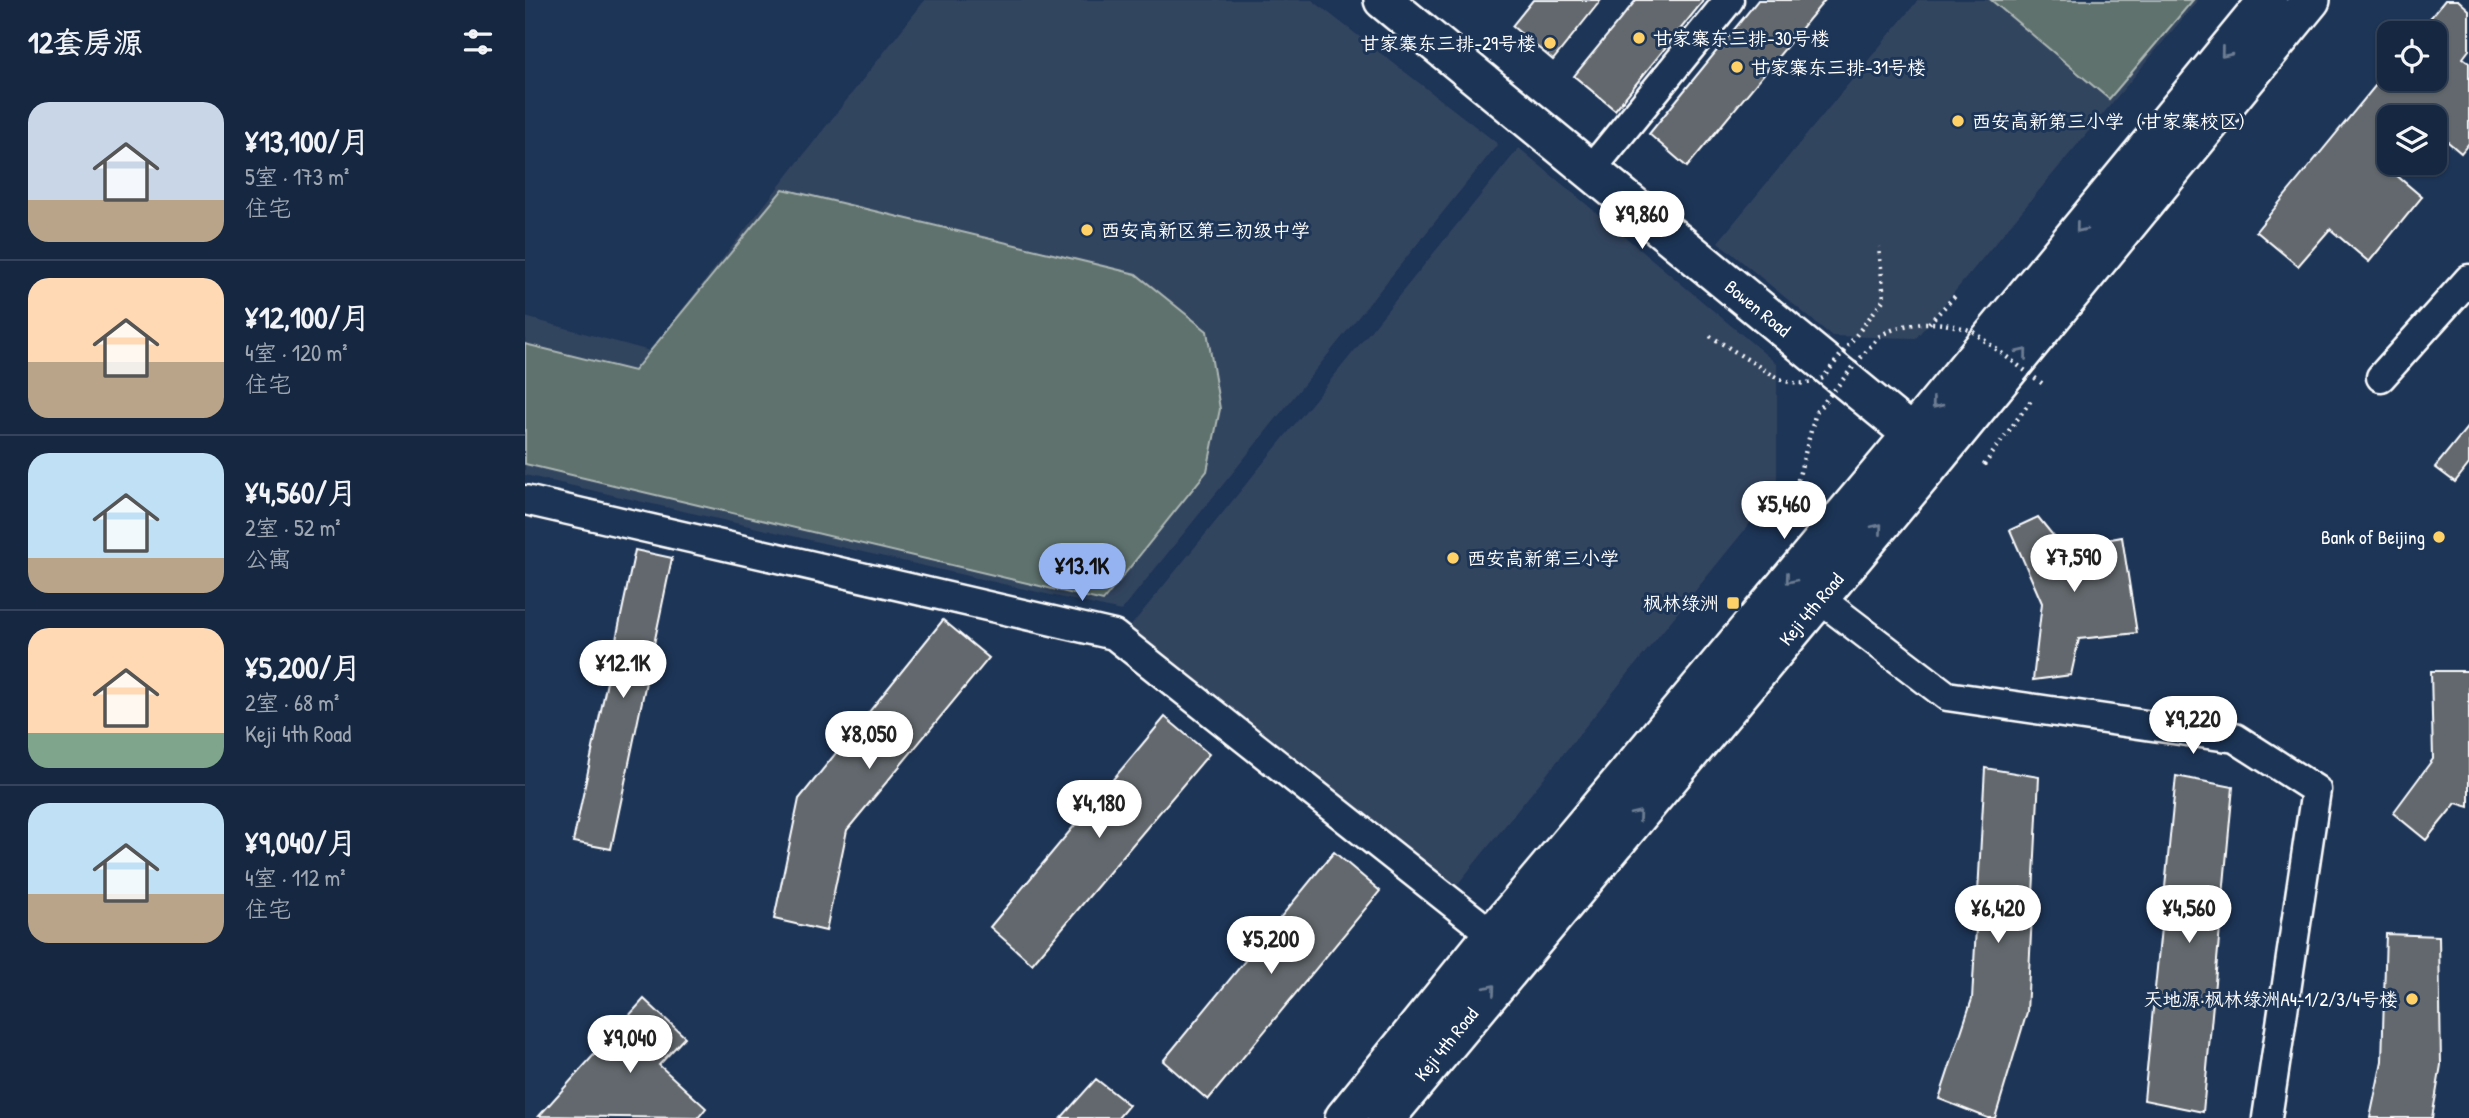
<!DOCTYPE html>
<html lang="zh">
<head>
<meta charset="utf-8">
<style>
	:root { --surface:#162841; --page:#1f3048; --text:#f1f3f6; --muted:#9ea6b1; --line:#35445a; --accent:#95b2f1 }
	body { margin:0; font-family:"Patrick Hand","LXGW WenKai TC",sans-serif; background:var(--page); color:var(--text); height:100vh; display:flex; flex-direction:column; font-size:26px; white-space:nowrap }
	* { box-sizing:border-box; margin:0 }
	p { font-size:23px; color:var(--muted) }
	.icon { flex:none; width:38px; height:38px; fill:none; stroke:currentColor; stroke-width:2; stroke-linecap:round; stroke-linejoin:round }
	.map { position:relative; flex:1; overflow:hidden }
	.side { display:flex; flex-direction:column; background:var(--surface); width:525px }
	.side>* { flex:none }
	.tools { position:absolute; left:1852px; top:21px; display:grid; gap:14px }
	.tools a { display:grid; place-items:center; width:70px; height:70px; border-radius:14px; background:var(--surface); box-shadow:0 2px 5px #0004,0 0 0 2px var(--line); font-size:35px }
	.price { position:absolute; translate:-50% -60px; padding:0 16px; border-radius:24px; background:#fff; color:#222; font-size:23px; line-height:46px; filter:drop-shadow(0 2px 4px #0008) }
	.price::after { content:''; position:absolute; left:50%; top:42px; width:21px; height:16px; margin-left:-10px; background:inherit; clip-path:polygon(0 0,100% 0,50% 100%) }
	.price.selected { background:var(--accent); color:#111 }
	ul { padding:0; list-style:none }
	li { display:flex; align-items:center; gap:21px; height:175px; padding:0 28px }
	li+li { border-top:2px solid var(--line) }
	li span { display:grid; place-items:center; flex:none; width:196px; height:140px; border-radius:21px; color:#555 }
	li>.icon { margin-inline-start:auto }
	span .icon { width:84px; height:84px; fill:#fffc; stroke-width:1 }
	li b { font-size:30px }
	h2 { display:flex; justify-content:space-between; align-items:center; height:84px; padding:0 28px; font-size:30px }
	main { display:flex; flex:1; min-height:0 }
	.map>svg:first-child { display:block }
	.built { fill:#32445e }
	.green { fill:#5e726d; stroke:#aeb8b6; stroke-width:2 }
	.building { fill:#62676d; stroke:#fff; stroke-width:2 }
	.lines { fill:none; stroke-linecap:round; stroke-linejoin:round }
	.minor-casing { stroke:#fff; stroke-width:33 }
	.tertiary-casing { stroke:#fff; stroke-width:42 }
	.path { stroke:#fff; stroke-width:4.5; stroke-dasharray:2 5; stroke-linecap:butt }
	.minor { stroke:#1d3557; stroke-width:28 }
	.tertiary { stroke:#1d3557; stroke-width:37 }
	.path-bridge { stroke:#fff; stroke-width:4.5; stroke-dasharray:2 5; stroke-linecap:butt }
	.oneway { stroke:#6c7c92 }
	.poi-dot { fill:#ffd166; stroke:#1d3557; stroke-width:2.5 }
	.labels { text-anchor:middle; dominant-baseline:central; stroke-width:6; stroke-linejoin:round; paint-order:stroke }
	.poi-label { font-size:19px; fill:#fff; stroke:#1d3557; text-anchor:start }
	.street-label { font-size:19px; fill:#fff; stroke:#1d3557 }
</style>
</head>
<body>
<main>
<section class="side">
<h2>12套房源<svg class="icon" aria-label="filters" viewBox="0 0 24 24"><path d="M4 7h16M4 17h16"/><circle cx="9" cy="7" r="2"/><circle cx="15" cy="17" r="2"/></svg></h2>
<ul>
<li><span style="background:linear-gradient(#c9d6e8 70%,#b9a48a 0)"><svg class="icon" aria-label="home" viewBox="0 0 24 24"><path d="M3 11l9-7 9 7M6 9v11h12V9"/></svg></span><div><b>¥13,100/月</b><p>5室 · 173 m²</p><p>住宅</p></div></li>
<li><span style="background:linear-gradient(#ffd9b3 60%,#b9a48a 0)"><svg class="icon" aria-label="home" viewBox="0 0 24 24"><path d="M3 11l9-7 9 7M6 9v11h12V9"/></svg></span><div><b>¥12,100/月</b><p>4室 · 120 m²</p><p>住宅</p></div></li>
<li><span style="background:linear-gradient(#bfe0f5 75%,#b9a48a 0)"><svg class="icon" aria-label="home" viewBox="0 0 24 24"><path d="M3 11l9-7 9 7M6 9v11h12V9"/></svg></span><div><b>¥4,560/月</b><p>2室 · 52 m²</p><p>公寓</p></div></li>
<li><span style="background:linear-gradient(#ffd9b3 75%,#7fa58c 0)"><svg class="icon" aria-label="home" viewBox="0 0 24 24"><path d="M3 11l9-7 9 7M6 9v11h12V9"/></svg></span><div><b>¥5,200/月</b><p>2室 · 68 m²</p><p>Keji 4th Road</p></div></li>
<li><span style="background:linear-gradient(#bfe0f5 65%,#b9a48a 0)"><svg class="icon" aria-label="home" viewBox="0 0 24 24"><path d="M3 11l9-7 9 7M6 9v11h12V9"/></svg></span><div><b>¥9,040/月</b><p>4室 · 112 m²</p><p>住宅</p></div></li>
</ul>
</section>
<div class="map">
<svg width="1944" height="1118" viewBox="0 0 1944 1118">
	<rect width="100%" height="100%" fill="#1d3557"/>
	<filter id="ink" filterUnits="userSpaceOnUse"><feTurbulence type="fractalNoise" baseFrequency=".0143" numOctaves="2"/><feDisplacementMap in="SourceGraphic" scale="14" xChannelSelector="R" yChannelSelector="G"/><feConvolveMatrix kernelMatrix="1 2 1 2 8 2 1 2 1" color-interpolation-filters="sRGB"/></filter>
	<g filter="url(#ink)">
		<path class="built" d="M400,0H787L973,144L596,611L0,475V317L125,351Z
			M1393,0H1673L1391,338L1307,336L1193,242Z
			M994,148L1252,364V490L932,885L605,627Z"/>
		<path class="green" d="M1466,0H1668L1584,99Z
			M258,189L611,274L682,331L695,409L682,471L578,601L0,464V344L109,371Z"/>
		<path class="building" d="M1008,0H1076L1028,60L987,26Z
			M1111,0H1179L1090,110L1049,76Z
			M1233,0H1300L1162,167L1124,134Z
			M1920,0H1933L1944,10V50L1938,58L1944,62V143L1936,153L1909,130V117H1864V154L1857,163L1897,197L1844,262L1805,229L1773,266L1731,231L1864,69V79H1909V33H1893Z
			M1944,425V464L1930,482L1910,467Z
			M1513,517L1538,548L1597,537L1612,633L1554,639L1546,675L1508,680L1517,603L1485,530Z
			M110,550L147,558L86,849L48,842Z
			M418,620L464,658L322,830L301,931L249,919L274,799Z
			M1906,671H1944V807L1931,803L1901,840L1868,813L1908,759Z
			M640,717L684,754L507,964L465,927Z
			M1460,768L1514,777L1502,1012L1470,1118H1463L1414,1099L1447,999Z
			M1651,776L1708,787L1678,1112L1619,1100Z
			M809,852L855,891L683,1100L638,1061Z
			M1861,934L1914,936L1916,1065L1907,1118H1845L1857,1061Z
			M119,999L160,1037L134,1065L181,1108L173,1118L14,1116Z
			M571,1079L604,1105L593,1118H536Z"/>
		<g class="lines">
			<g class="minor-casing">
				<path id="minor" d="M1065,171L1204,0
					M1856,377L1944,279
					M0,500L589,635L983,947
					M1295,599L1422,696L1710,738L1791,790L1742,1118"/>
			</g>
			<g class="tertiary-casing">
				<path id="tertiary" d="M858,0L1406,450
					M819,1118L967,935L1387,434L1743,0
					M861,1118L1413,456L1786,0"/>
			</g>
			<path class="path" d="M1404,323L1433,293
				M1185,336L1249,376
				M1459,465L1507,399
				M1271,487L1291,412"/>
			<use href="#minor" class="minor"/>
			<use href="#tertiary" class="tertiary"/>
			<path class="path-bridge" d="M1249,376C1266,385 1280,386 1298,378L1359,299L1354,247
				M1291,412L1353,337C1383,319 1415,320 1447,331L1518,384"/>
		</g>
		<defs><path id="oneway-chevron" d="M-2-3.5L2.5 0L-2 3.5" fill="none" stroke-width="1.6" stroke-linecap="round" stroke-linejoin="round" transform="scale(1.75)"/></defs>
		<g class="oneway">
			<use href="#oneway-chevron" transform="translate(1700 53) rotate(129)"/>
			<use href="#oneway-chevron" transform="translate(1555 228) rotate(129)"/>
			<use href="#oneway-chevron" transform="translate(1498 353) rotate(-51)"/>
			<use href="#oneway-chevron" transform="translate(1411 404) rotate(129)"/>
			<use href="#oneway-chevron" transform="translate(1353 528) rotate(-50)"/>
			<use href="#oneway-chevron" transform="translate(1265 579) rotate(130)"/>
			<use href="#oneway-chevron" transform="translate(1112 815) rotate(-50)"/>
			<use href="#oneway-chevron" transform="translate(966 989) rotate(-50)"/>
		</g>
	</g>
	<g class="poi-dot">
		<circle cx="1114" cy="38" r="7"/>
		<circle cx="1025" cy="43" r="7"/>
		<circle cx="1212" cy="67" r="7"/>
		<circle cx="1433" cy="121" r="7"/>
		<circle cx="562" cy="230" r="7"/>
		<circle cx="1914" cy="537" r="7"/>
		<circle cx="928" cy="558" r="7"/>
		<rect x="1201" y="596" width="14" height="14" rx="3.5"/>
		<circle cx="1887" cy="999" r="7"/>
	</g>
	<g class="labels">
		<g class="poi-label">
			<text x="1128" y="38">甘家寨东三排-30号楼</text>
			<text x="1011" y="43" text-anchor="end">甘家寨东三排-29号楼</text>
			<text x="1226" y="67">甘家寨东三排-31号楼</text>
			<text x="1447" y="121">西安高新第三小学（甘家寨校区）</text>
			<text x="576" y="230">西安高新区第三初级中学</text>
			<text x="1900" y="537" text-anchor="end">Bank of Beijing</text>
			<text x="942" y="558">西安高新第三小学</text>
			<text x="1194" y="603" text-anchor="end">枫林绿洲</text>
			<text x="1873" y="999" text-anchor="end">天地源·枫林绿洲A4-1/2/3/4号楼</text>
		</g>
		<g class="street-label">
			<text transform="translate(1233 308) rotate(39)">Bowen Road</text>
			<text transform="translate(1286 609) rotate(-50)">Keji 4th Road</text>
			<text transform="translate(921 1044) rotate(-51)">Keji 4th Road</text>
		</g>
	</g>
</svg>
<div class="tools">
<a><svg class="icon" aria-label="locate" viewBox="0 0 24 24"><circle cx="12" cy="12" r="6"/><path d="M12 2v4M12 18v4M2 12h4M18 12h4"/></svg></a>
<a><svg class="icon" aria-label="layers" viewBox="0 0 24 24"><path d="M12 4l9 5-9 5-9-5zM3 14l9 5 9-5"/></svg></a>
</div>
<b class="price" style="left:1117px;top:251px">¥9,860</b>
<b class="price" style="left:1259px;top:541px">¥5,460</b>
<b class="price" style="left:1549px;top:594px">¥7,590</b>
<b class="price selected" style="left:557px;top:603px">¥13.1K</b>
<b class="price" style="left:98px;top:700px">¥12.1K</b>
<b class="price" style="left:1668px;top:756px">¥9,220</b>
<b class="price" style="left:344px;top:771px">¥8,050</b>
<b class="price" style="left:574px;top:840px">¥4,180</b>
<b class="price" style="left:1473px;top:945px">¥6,420</b>
<b class="price" style="left:1664px;top:945px">¥4,560</b>
<b class="price" style="left:746px;top:976px">¥5,200</b>
<b class="price" style="left:105px;top:1075px">¥9,040</b>
</div>
</main>
</body>
</html>
